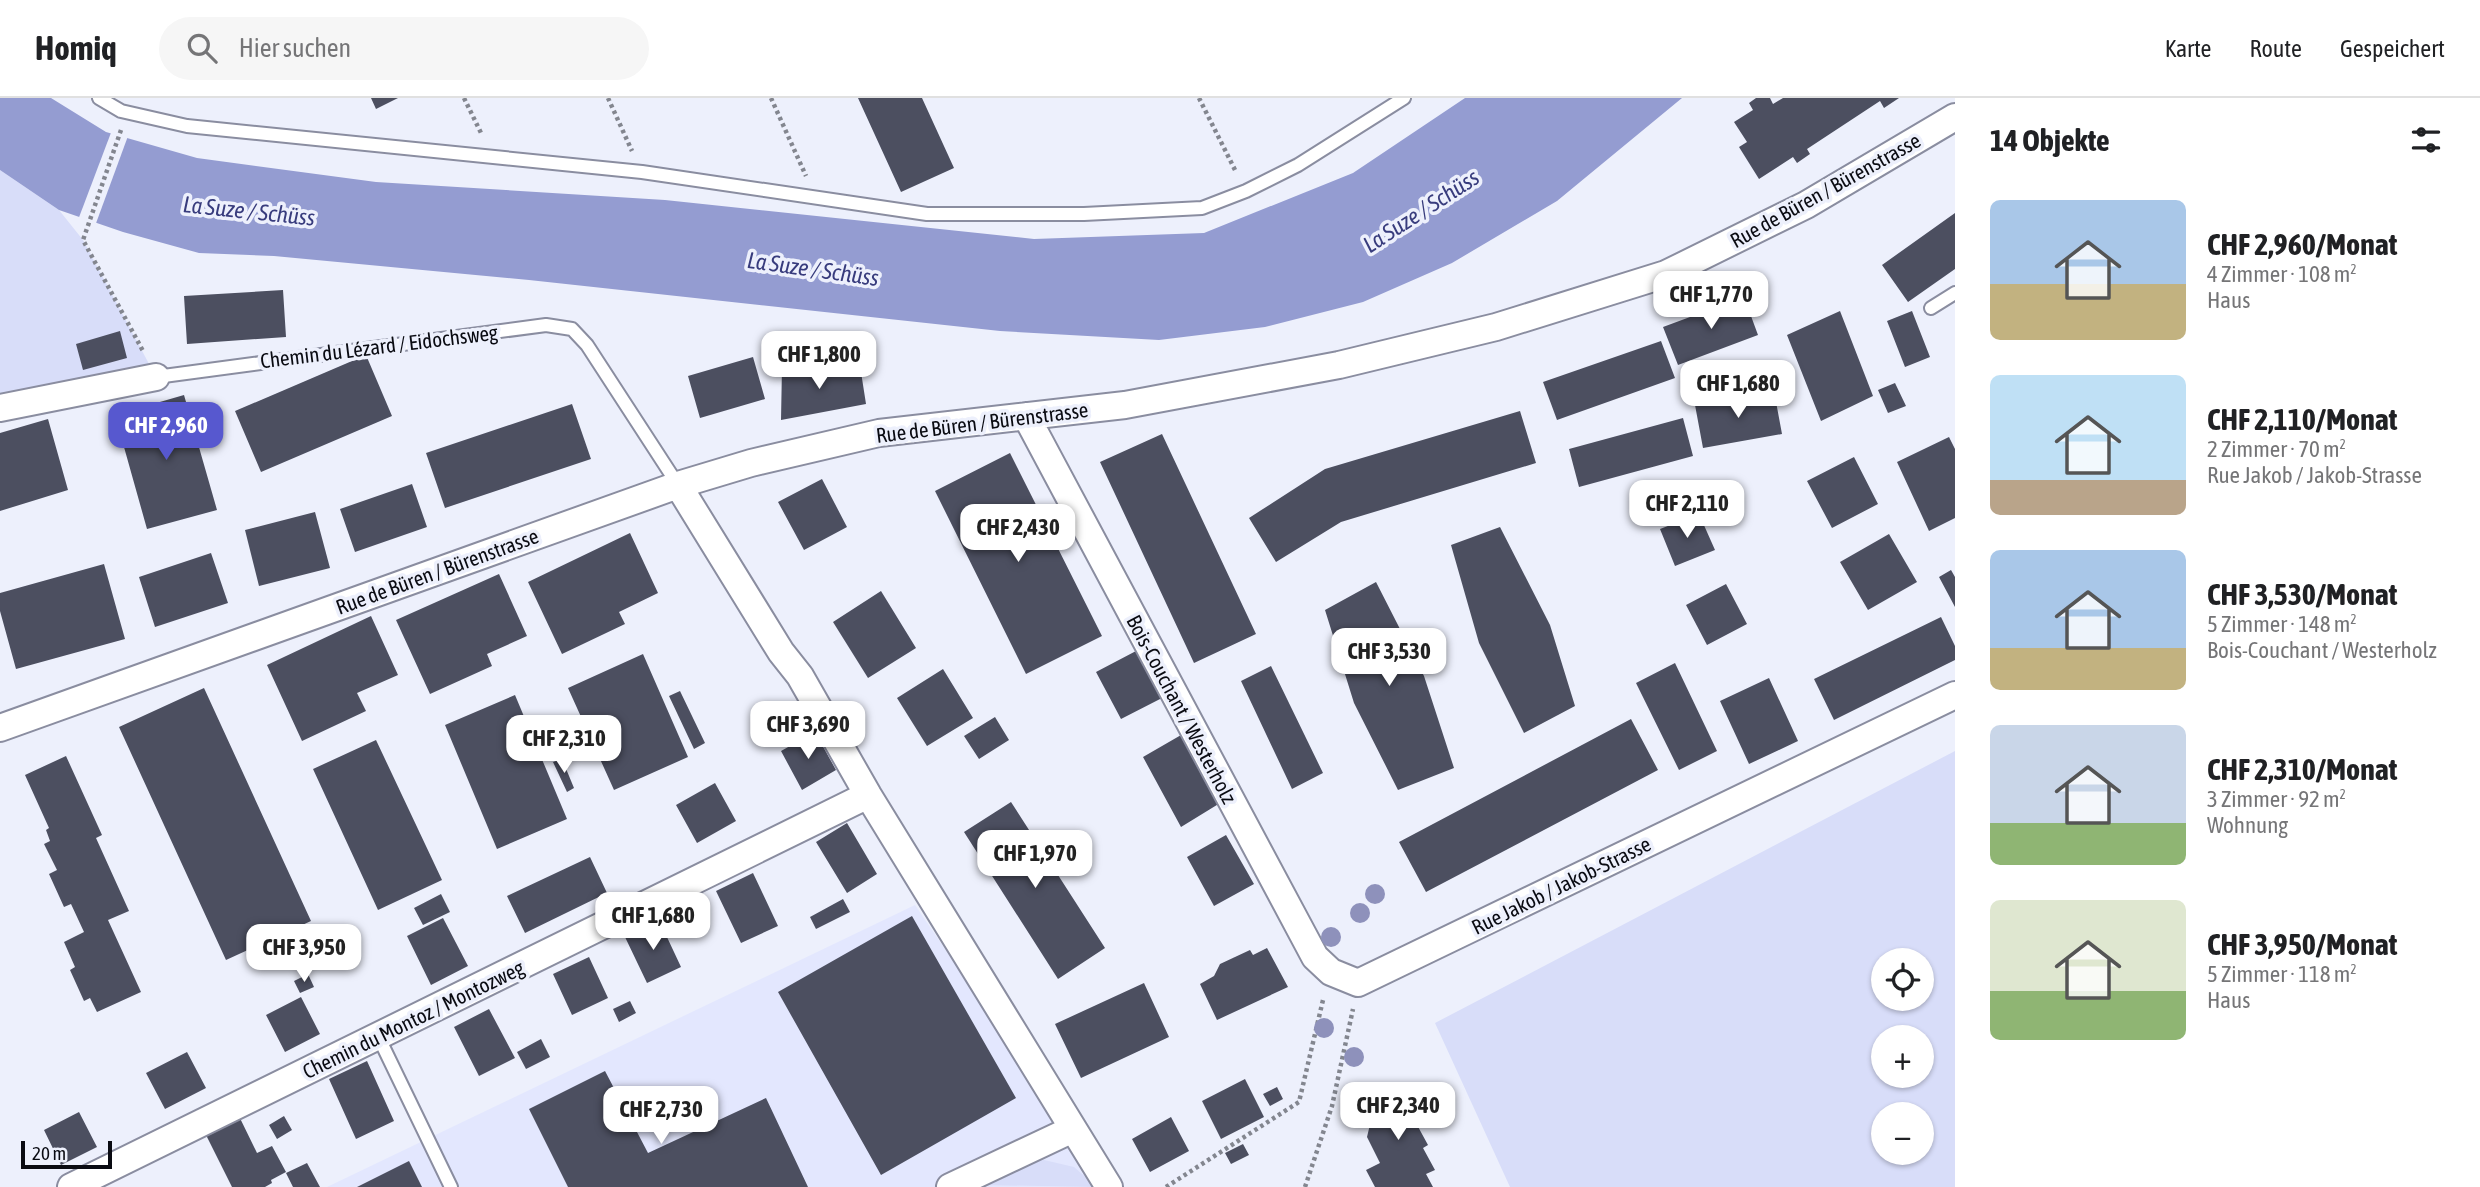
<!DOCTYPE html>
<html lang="de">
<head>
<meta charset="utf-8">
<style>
	:root { --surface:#fff; --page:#f6f6f6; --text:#202124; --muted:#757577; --line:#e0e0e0; --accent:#5758cf }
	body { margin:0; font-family:"Asap Condensed",sans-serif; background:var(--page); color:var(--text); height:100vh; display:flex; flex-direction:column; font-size:26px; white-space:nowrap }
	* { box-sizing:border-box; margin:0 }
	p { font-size:23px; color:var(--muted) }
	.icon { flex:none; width:38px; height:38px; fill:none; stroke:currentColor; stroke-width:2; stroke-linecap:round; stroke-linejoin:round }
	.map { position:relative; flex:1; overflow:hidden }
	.sheet { display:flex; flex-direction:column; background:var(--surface); width:525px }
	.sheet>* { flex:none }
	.controls { position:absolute; left:1871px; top:850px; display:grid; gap:14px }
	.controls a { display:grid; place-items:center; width:63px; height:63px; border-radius:50%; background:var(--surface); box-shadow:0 2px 5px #0004; font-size:35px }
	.scale { position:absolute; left:21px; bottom:18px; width:91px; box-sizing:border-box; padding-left:7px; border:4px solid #0a0b12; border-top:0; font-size:19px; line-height:24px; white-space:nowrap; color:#0a0b12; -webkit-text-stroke:5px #edf0fc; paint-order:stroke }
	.price { position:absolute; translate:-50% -60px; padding:0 16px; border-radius:14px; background:#fff; color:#222; font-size:23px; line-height:46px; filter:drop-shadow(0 2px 4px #0008) }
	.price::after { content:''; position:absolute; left:50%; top:42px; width:21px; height:16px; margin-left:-10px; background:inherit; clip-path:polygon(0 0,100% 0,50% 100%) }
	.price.selected { background:var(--accent); color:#fff }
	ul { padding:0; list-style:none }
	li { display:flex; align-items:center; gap:21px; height:175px; padding:0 35px }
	li span { display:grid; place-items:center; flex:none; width:196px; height:140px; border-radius:10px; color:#555 }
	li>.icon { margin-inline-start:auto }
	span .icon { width:84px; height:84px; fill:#fffc; stroke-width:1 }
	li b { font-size:30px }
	h2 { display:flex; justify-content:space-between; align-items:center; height:84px; padding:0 35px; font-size:30px }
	header { display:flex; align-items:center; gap:42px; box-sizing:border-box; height:98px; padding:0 35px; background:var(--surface); border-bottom:2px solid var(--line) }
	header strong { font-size:33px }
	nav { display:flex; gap:38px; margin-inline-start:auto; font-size:24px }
	.search { width:490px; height:63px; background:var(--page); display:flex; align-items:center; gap:18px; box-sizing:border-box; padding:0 24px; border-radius:38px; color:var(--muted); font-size:26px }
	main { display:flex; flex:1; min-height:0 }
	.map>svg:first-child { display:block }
	.built { fill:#e3e7fe }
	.green { fill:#d8ddf9; fill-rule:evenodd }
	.water { fill:#949cd1 }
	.pier { fill:#edf0fc }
	.building { fill:#4c4f60 }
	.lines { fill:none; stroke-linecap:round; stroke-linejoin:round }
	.service-casing { stroke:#8a8da0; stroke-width:16 }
	.minor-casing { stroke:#8a8da0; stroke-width:30 }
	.path { stroke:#83868f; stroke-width:4.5; stroke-dasharray:3.5 3.5; stroke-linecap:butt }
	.service { stroke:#fff; stroke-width:12 }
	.minor { stroke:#fff; stroke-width:26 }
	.tree { fill:#8e91bb }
	.labels { text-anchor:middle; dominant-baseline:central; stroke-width:7; stroke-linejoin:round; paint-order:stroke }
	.street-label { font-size:21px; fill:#0a0b12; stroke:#edf0fc }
	.water-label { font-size:23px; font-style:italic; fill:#383c7d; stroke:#edf0fc }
</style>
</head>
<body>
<header>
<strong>Homiq</strong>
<div class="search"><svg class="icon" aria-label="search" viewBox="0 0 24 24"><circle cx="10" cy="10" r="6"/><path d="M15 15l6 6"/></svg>Hier suchen</div>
<nav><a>Karte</a><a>Route</a><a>Gespeichert</a></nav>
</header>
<main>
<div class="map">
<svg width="1955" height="1089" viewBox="0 0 1955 1089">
	<rect width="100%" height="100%" fill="#edf0fc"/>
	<path class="built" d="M915,807L1108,1089H327Z"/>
	<path class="green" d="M0,72L59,112L83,142L156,279L0,310Z
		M1955,653V1089H1510L1435,925ZM1883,863H1922V901H1883ZM1883,940H1922V978H1883ZM1883,1017H1922V1055H1883Z
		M1044,1062L1074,1069L1097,1089L982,1087L1034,1063Z"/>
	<path class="water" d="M0,0H51L106,34L197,60L376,84L665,102L1034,141L1204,135L1353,75L1465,0H1682L1557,103L1452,165L1363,204L1265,229L1159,242L1000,233L529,182L274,158L199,155L123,134L59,112L0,72Z"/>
	<path class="pier" d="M112,32L128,38L95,128L78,122Z"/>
	<path class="building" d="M371,0H398L376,11Z
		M858,0H922L954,70L901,94Z
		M1756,0H1770L1773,6L1783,0H1899L1884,10L1880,3L1807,51L1810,56L1797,65L1793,59L1759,81L1739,49L1747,44L1734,24L1753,12L1749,5Z
		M1955,115V171L1908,204L1882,167Z
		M283,192L286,239L187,246L184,198Z
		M1744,199L1758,237L1678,267L1663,229Z
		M1840,213L1873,298L1821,323L1787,237Z
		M1912,213L1930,259L1905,269L1887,223Z
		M120,233L127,260L83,272L76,246Z
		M1661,243L1675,280L1557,322L1543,284Z
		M366,257L392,318L261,374L235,313Z
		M753,259L765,301L700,320L688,278Z
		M782,269L861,274L866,306L781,322Z
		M1895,285L1906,308L1888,315L1878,292Z
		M1774,293L1782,336L1703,350L1695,307Z
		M184,297L217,412L147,431L115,317Z
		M572,306L591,361L445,410L426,355Z
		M1520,313L1536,365L1341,424L1276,464L1249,420L1325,371Z
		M1683,320L1693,358L1579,389L1569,351Z
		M48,321L68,392L0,413V335Z
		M1162,336L1256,536L1194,565L1100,364Z
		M1949,339L1955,351V420L1929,433L1897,364Z
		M1010,355L1102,538L1026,576L935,393Z
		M1854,359L1878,406L1832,430L1807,383Z
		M822,381L847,429L804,452L778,404Z
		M412,386L427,429L355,454L340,411Z
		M315,414L330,470L259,488L245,432Z
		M1699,416L1715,452L1675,468L1660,431Z
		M1500,429L1550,527L1575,608L1524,635L1479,545L1451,447Z
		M630,435L658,495L619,514L625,526L562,556L528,484Z
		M1889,436L1917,484L1868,512L1840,464Z
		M211,455L228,505L155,529L139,479Z
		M104,466L125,541L16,571L0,513V495Z
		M1951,472L1955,479V509L1939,479Z
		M499,476L527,538L487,556L492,568L430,596L396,522Z
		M1376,484L1424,578L1454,670L1398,692L1354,605L1325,512Z
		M1726,486L1747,526L1707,547L1686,507Z
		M881,493L916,550L868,580L833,524Z
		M371,518L398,577L357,595L366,613L302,643L267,567Z
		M1941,519L1955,548V562L1834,622L1814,581Z
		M1136,553L1162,600L1121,621L1096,574Z
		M643,556L688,659L614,692L568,590Z
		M1675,565L1717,653L1679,672L1636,585Z
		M1271,568L1323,675L1292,691L1241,583Z
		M943,571L973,620L927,648L897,600Z
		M1769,580L1798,643L1749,666L1720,603Z
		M204,590L311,823L226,862L119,629Z
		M680,593L705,645L694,651L669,598Z
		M515,597L567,721L497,751L445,627Z
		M995,619L1009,642L979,661L964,638Z
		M1631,621L1658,672L1426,794L1399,744Z
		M1188,633L1225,702L1181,729L1143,659Z
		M815,634L836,672L802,692L781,653Z
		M376,642L442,782L378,812L313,671Z
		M66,658L102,737L96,740L129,813L108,822L141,894L97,914L90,900L84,903L70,872L75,869L64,844L84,834L71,806L64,809L49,776L57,772L44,746L50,743L46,732L49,730L25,677Z
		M562,661L574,690L567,694L553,664Z
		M715,685L736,723L697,745L676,707Z
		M1011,704L1105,850L1058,881L964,734Z
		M847,725L877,776L847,795L816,744Z
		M1226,737L1254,786L1214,808L1187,759Z
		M590,759L607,795L525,835L507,798Z
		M753,775L778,828L741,845L716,793Z
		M441,796L450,814L423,827L414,810Z
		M843,801L850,814L816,831L810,819Z
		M912,818L1016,1000L881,1077L778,894Z
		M443,820L468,868L431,887L407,838Z
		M659,822L681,869L647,885L625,839Z
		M1267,850L1288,889L1217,922L1200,886L1214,878L1220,866L1250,852L1253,857Z
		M589,859L608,900L572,917L553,876Z
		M308,876L314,889L300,895L294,883Z
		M1144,885L1169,939L1081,980L1055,926Z
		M301,899L320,936L285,954L266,917Z
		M630,903L636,915L619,924L613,911Z
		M489,911L515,960L479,978L454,929Z
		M541,941L550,959L526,971L517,954Z
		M187,954L206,990L165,1011L146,975Z
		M367,963L394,1023L356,1041L329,981Z
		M605,973L648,1055L766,1000L808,1089H568L529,1011Z
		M1245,981L1264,1019L1221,1041L1202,1003Z
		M1404,984L1424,1020L1416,1025L1428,1047L1423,1050L1435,1072L1426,1076L1433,1089H1375L1366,1072L1380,1065L1367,1039L1377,997Z
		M1277,989L1283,1001L1270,1008L1263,996Z
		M236,1012L257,1055L272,1048L286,1074L271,1082L272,1085L265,1089H232L202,1029Z
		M79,1014L97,1049L61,1067L44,1032Z
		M284,1018L292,1032L277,1041L269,1027Z
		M1171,1019L1189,1053L1150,1074L1132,1041Z
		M1243,1046L1249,1057L1231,1066L1225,1055Z
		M409,1063L422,1089H357Z
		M307,1065L320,1089H293L286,1075Z"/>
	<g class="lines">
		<g class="service-casing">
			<path id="service" d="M99,0L121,13L187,28L642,74L927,116H1084L1202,110L1246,93L1298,67L1404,0
				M1931,210L1955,195
				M156,279L546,227L572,231L587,247L678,387
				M378,938L451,1089"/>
		</g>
		<g class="minor-casing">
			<path id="minor" d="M0,310L156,279
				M1026,318L1315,859L1331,874L1358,885L1955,597
				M678,387L781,554L800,578L868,697L1109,1089
				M0,630L678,387L751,365L879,335L1125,307L1339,267L1496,229L1666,176L1806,107L1955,19
				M71,1089L868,697
				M950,1089L1073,1031"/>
		</g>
		<path class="path" d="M464,0L482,37
			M608,0L632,53
			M771,0L806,78
			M1199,0L1236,74
			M121,32L83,142L143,253
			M1166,1089L1299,1004L1323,902
			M1305,1089L1332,1008L1353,911"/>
		<use href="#service" class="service"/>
		<use href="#minor" class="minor"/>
	</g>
	<g class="tree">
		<circle cx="1375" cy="796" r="10"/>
		<circle cx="1360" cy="815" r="10"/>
		<circle cx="1331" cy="839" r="10"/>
		<circle cx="1324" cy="930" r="10"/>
		<circle cx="1354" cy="959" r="10"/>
	</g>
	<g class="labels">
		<g class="street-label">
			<text transform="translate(1825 92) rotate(-29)">Rue de Büren / Bürenstrasse</text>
			<text transform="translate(379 248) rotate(-7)">Chemin du Lézard / Eidochsweg</text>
			<text transform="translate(982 324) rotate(-7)">Rue de Büren / Bürenstrasse</text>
			<text transform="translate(437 473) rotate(-20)">Rue de Büren / Bürenstrasse</text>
			<text transform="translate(1182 611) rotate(62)">Bois-Couchant / Westerholz</text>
			<text transform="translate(1561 787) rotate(-26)">Rue Jakob / Jakob-Strasse</text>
			<text transform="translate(413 921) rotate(-26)">Chemin du Montoz / Montozweg</text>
		</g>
		<g class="water-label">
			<text transform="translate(249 113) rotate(6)">La Suze / Schüss</text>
			<text transform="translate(1421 113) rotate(-33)">La Suze / Schüss</text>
			<text transform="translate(813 171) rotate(8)">La Suze / Schüss</text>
		</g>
	</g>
</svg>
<div class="controls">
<a><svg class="icon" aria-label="locate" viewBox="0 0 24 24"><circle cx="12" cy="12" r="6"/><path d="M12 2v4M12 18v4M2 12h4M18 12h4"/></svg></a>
<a>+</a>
<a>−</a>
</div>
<div class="scale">20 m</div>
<b class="price" style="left:1711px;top:233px">CHF 1,770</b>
<b class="price" style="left:819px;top:293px">CHF 1,800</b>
<b class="price" style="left:1738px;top:322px">CHF 1,680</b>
<b class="price selected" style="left:166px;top:364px">CHF 2,960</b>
<b class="price" style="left:1687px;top:442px">CHF 2,110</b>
<b class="price" style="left:1018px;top:466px">CHF 2,430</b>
<b class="price" style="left:1389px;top:590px">CHF 3,530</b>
<b class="price" style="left:808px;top:663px">CHF 3,690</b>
<b class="price" style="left:564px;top:677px">CHF 2,310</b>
<b class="price" style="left:1035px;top:792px">CHF 1,970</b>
<b class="price" style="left:653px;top:854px">CHF 1,680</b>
<b class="price" style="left:304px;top:886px">CHF 3,950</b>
<b class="price" style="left:1398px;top:1044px">CHF 2,340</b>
<b class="price" style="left:661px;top:1048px">CHF 2,730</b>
</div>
<section class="sheet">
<h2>14 Objekte<svg class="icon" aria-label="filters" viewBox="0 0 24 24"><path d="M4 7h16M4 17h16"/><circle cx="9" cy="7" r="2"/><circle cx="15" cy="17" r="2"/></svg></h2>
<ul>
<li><span style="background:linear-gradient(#a9c7e8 60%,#c2b280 0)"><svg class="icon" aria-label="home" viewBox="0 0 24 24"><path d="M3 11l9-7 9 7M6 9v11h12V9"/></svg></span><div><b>CHF 2,960/Monat</b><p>4 Zimmer · 108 m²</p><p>Haus</p></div></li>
<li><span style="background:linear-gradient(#bfe0f5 75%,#b9a48a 0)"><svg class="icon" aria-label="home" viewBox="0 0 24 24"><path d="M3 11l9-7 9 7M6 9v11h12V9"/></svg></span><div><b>CHF 2,110/Monat</b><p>2 Zimmer · 70 m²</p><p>Rue Jakob / Jakob-Strasse</p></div></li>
<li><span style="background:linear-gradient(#a9c7e8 70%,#c2b280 0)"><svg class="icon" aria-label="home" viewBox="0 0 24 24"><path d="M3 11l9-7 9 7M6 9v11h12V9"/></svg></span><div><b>CHF 3,530/Monat</b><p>5 Zimmer · 148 m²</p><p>Bois-Couchant / Westerholz</p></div></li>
<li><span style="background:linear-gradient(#c9d6e8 70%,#8fb573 0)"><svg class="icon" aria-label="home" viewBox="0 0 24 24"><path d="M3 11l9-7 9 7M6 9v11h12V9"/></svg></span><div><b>CHF 2,310/Monat</b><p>3 Zimmer · 92 m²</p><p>Wohnung</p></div></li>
<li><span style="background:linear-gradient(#dfe7d0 65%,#8fb573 0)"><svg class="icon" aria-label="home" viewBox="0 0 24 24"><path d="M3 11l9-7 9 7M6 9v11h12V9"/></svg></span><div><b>CHF 3,950/Monat</b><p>5 Zimmer · 118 m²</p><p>Haus</p></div></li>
</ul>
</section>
</main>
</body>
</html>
